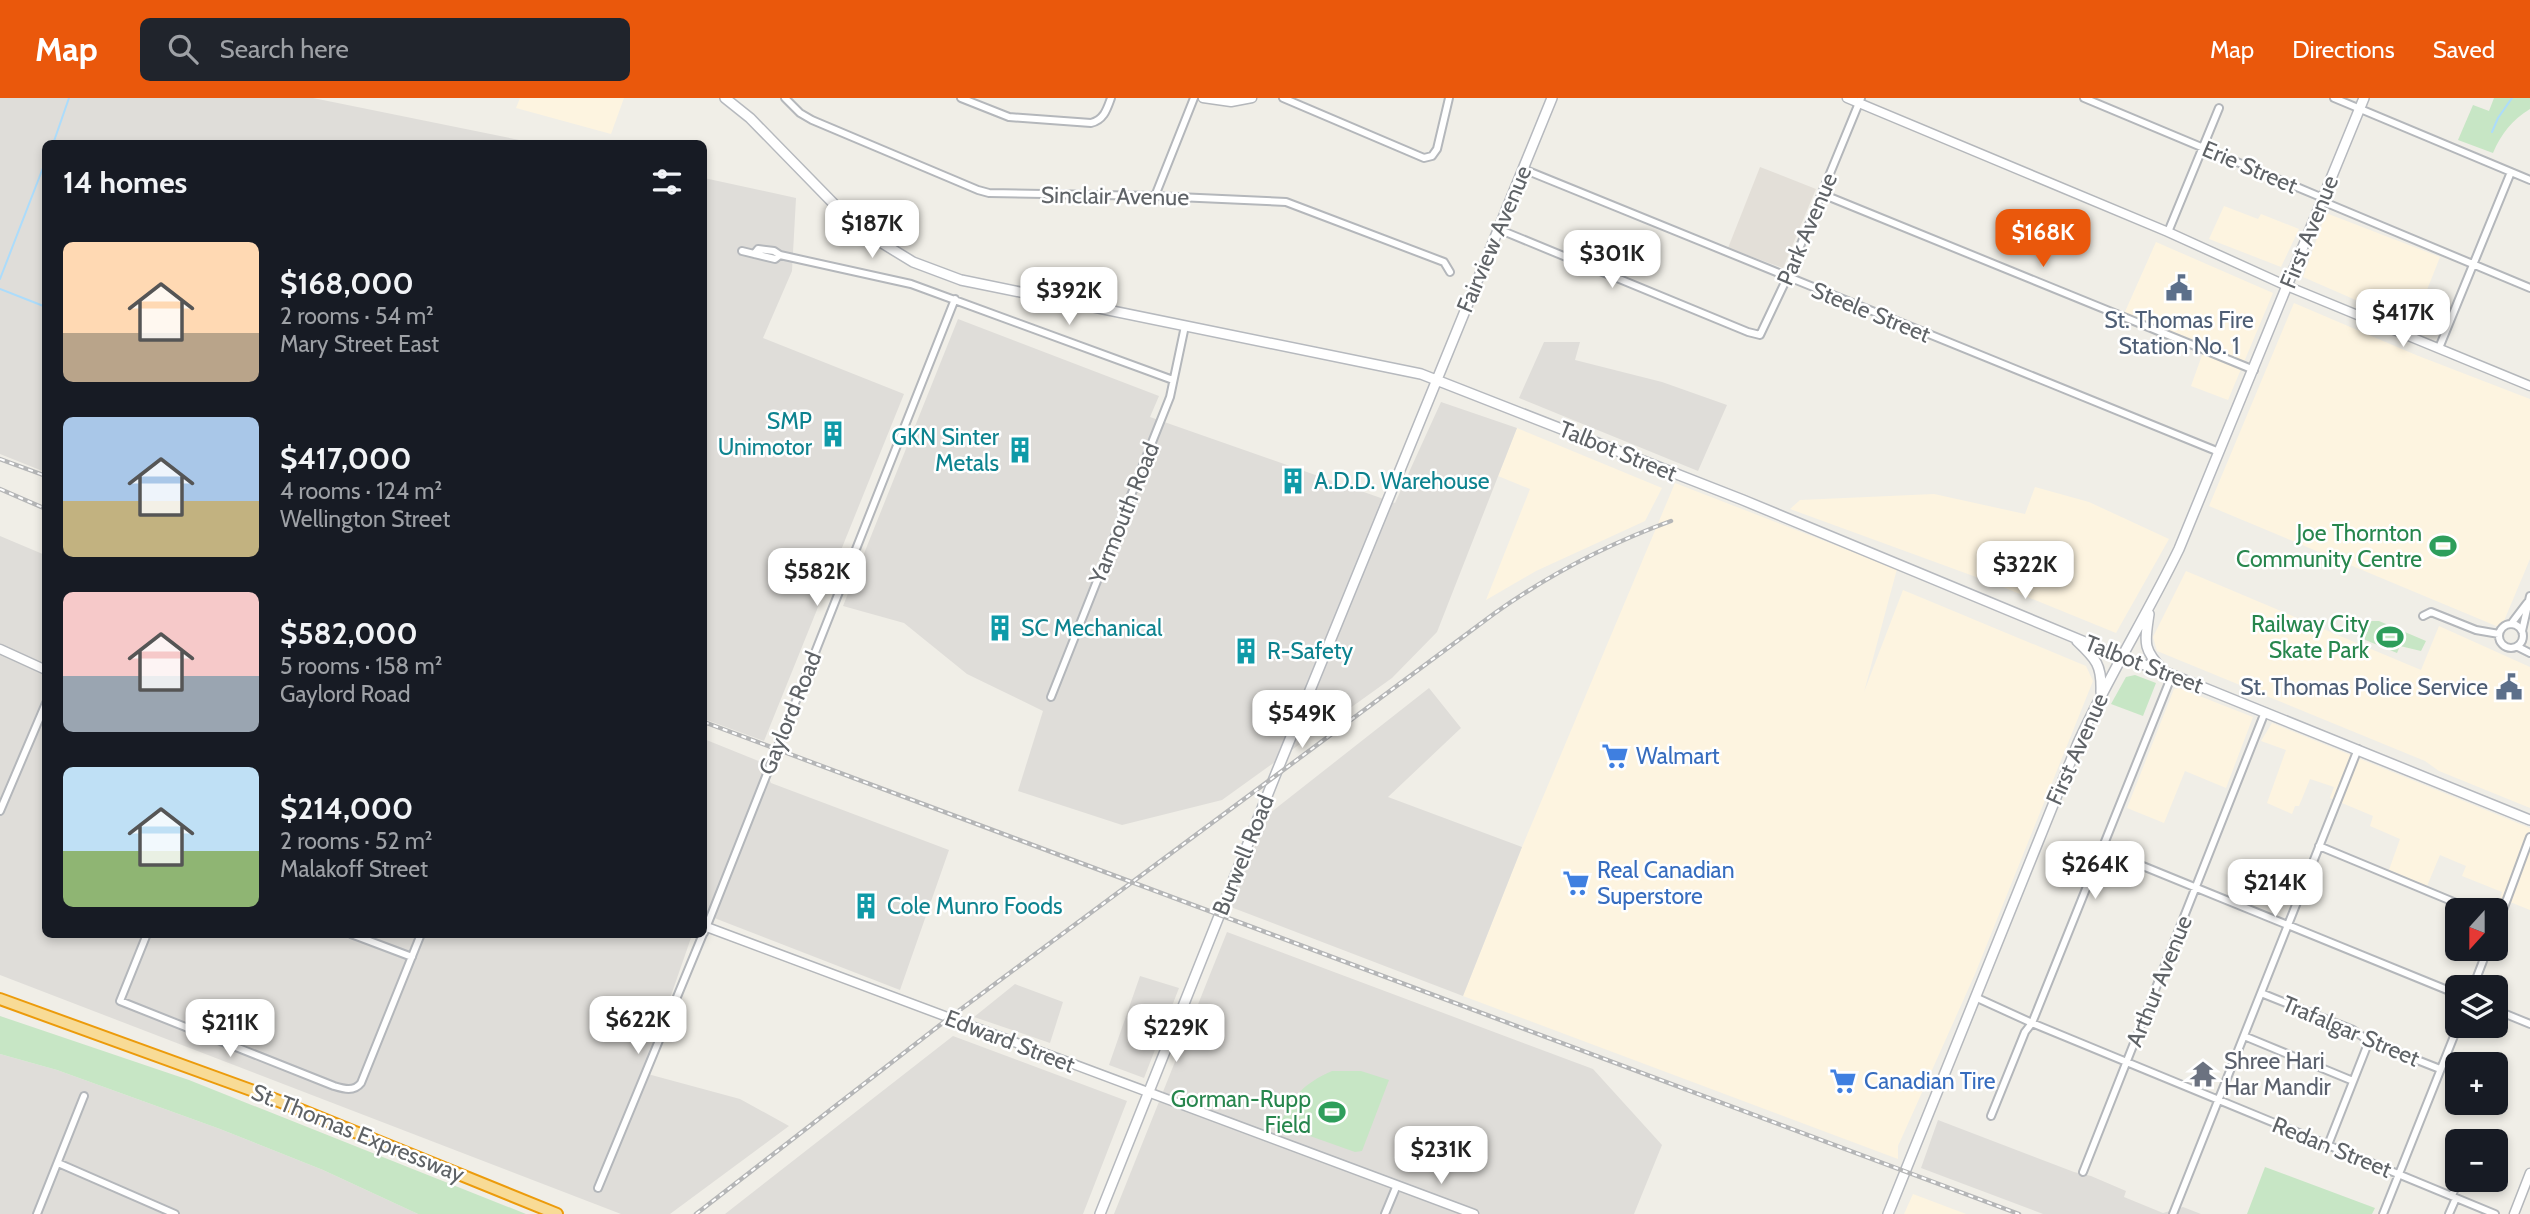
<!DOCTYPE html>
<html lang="en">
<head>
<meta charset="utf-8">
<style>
	:root { --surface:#171b24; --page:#20242c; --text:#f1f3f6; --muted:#9ea1a6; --accent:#ea580c }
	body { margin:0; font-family:Cabin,sans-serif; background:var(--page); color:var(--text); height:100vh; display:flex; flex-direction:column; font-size:26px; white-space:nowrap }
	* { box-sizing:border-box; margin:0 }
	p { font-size:23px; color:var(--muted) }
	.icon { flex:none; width:38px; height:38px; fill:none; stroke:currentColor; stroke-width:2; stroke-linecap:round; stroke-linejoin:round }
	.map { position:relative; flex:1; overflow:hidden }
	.sheet { position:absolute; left:42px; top:42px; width:665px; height:798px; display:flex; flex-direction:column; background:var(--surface); border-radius:10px; box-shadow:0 4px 10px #0003 }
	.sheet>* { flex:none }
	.needle { width:46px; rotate:201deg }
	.controls { position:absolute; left:2445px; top:800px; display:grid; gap:14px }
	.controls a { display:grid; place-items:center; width:63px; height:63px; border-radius:10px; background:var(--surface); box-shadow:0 4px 10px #0003; font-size:35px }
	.price { position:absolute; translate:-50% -60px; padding:0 16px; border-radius:14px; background:#fff; color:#222; font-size:23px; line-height:46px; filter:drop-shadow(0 2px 4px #0008) }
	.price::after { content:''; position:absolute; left:50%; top:42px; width:21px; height:16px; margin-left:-10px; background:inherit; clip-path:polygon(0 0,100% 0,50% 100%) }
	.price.active { background:var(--accent); color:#fff }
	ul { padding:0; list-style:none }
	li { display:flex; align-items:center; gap:21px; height:175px; padding:0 21px }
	li span { display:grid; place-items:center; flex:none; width:196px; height:140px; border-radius:10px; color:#555 }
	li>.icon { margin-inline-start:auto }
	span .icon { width:84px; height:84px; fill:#fffc; stroke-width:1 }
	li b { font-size:30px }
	h2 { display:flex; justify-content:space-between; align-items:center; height:84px; padding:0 21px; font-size:30px }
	header { display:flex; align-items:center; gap:42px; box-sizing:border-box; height:98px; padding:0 35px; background:var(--accent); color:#fff }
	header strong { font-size:33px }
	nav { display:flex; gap:38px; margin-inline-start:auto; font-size:24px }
	.search { width:490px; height:63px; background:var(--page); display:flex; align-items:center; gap:18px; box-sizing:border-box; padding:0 24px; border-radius:10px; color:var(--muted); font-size:26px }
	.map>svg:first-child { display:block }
	.commercial { fill:#fdf4e0 }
	.industrial { fill:#dfddd9 }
	.education { fill:#e3dfd8 }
	.green { fill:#c7e6c5 }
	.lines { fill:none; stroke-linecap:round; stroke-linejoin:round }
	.stream { stroke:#acdcfb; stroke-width:2 }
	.minor-casing { stroke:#b4b7bb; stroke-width:10 }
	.tertiary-casing { stroke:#b4b7bb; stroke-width:11 }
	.secondary-casing { stroke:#b6b9be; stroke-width:12 }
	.motorway-casing { stroke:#ec9b0b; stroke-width:14 }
	.minor { stroke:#fff; stroke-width:6 }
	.tertiary { stroke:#fff; stroke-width:8 }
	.secondary { stroke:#fff; stroke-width:9 }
	.motorway { stroke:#f8db96; stroke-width:10 }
	.rail-casing { stroke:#b5b6b7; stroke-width:4.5 }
	.rail { stroke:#fff; stroke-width:2; stroke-dasharray:5; stroke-linecap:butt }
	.labels { text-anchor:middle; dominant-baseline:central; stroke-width:5; stroke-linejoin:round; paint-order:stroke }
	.street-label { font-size:23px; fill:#5f6367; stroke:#fff }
	.service-label { font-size:23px; fill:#4e5e75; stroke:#fff }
	.culture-label { font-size:23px; fill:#0d838f; stroke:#fff; text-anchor:start }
	.leisure-label { font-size:23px; fill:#27864d; stroke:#fff; text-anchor:end }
	.shop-label { font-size:23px; fill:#366cbe; stroke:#fff; text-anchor:start }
	.worship-label { font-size:23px; fill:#5b616d; stroke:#fff; text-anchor:start }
</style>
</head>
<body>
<header>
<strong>Map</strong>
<div class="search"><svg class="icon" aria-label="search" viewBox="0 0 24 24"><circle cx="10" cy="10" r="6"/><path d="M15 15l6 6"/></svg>Search here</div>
<nav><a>Map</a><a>Directions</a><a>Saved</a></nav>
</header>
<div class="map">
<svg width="2530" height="1116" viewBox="0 0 2530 1116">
	<rect width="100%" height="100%" fill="#f0eee7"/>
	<path class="commercial" d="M520,0H624L611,36L516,10Z
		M2224,108L2258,121L2261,116L2299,131L2281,169L2209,141Z
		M2326,115L2440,159L2413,227L2303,179Z
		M2156,144L2273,195L2228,302L2191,288L2206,246L2124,216Z
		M2294,205L2416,257L2530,301V461L2501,530L2209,408Z
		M1517,330L1662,390L1645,423L1536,473L1486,502L1530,391L1498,378Z
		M1675,385L1897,471L1864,594L1903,492L2086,568L2093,583L1975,876L1898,1048V1061L1463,898L1522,749Z
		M2035,389L2089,404L2169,441L2116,535L1998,487L1790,411L1800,402L1934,396L2025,416Z
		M2186,473L2421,572L2439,528L2530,569V710L2439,673L2425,663L2157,553L2153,539Z
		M2179,590L2253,619L2226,690L2185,673L2164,725L2127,710L2174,591Z
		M2272,625L2530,730V812L2500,800L2502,794L2462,778L2466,768L2440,757L2427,788L2389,772L2400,741L2370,728L2373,718L2330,700L2334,689L2310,681L2299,708H2295L2292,716L2267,705L2286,652L2261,643Z
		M1913,1096L1966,1116H1904Z"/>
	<path class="industrial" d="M0,0H313L534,45L46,46L45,374L0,356Z
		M704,80L796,100L792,173L763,240L904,296L764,643L704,621Z
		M958,221L1159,298L1150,319L1395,405L1441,304L1517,330L1437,534L1392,580L1222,702L1122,727L1018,693L1043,613L967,576L904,525L843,508Z
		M1544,244H1580L1575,262L1662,284L1727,307L1698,373L1519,300Z
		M0,438L45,457L46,836L692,837L644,975L740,1001L789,1028L670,1116H621L0,877Z
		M1429,590L1461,630L1388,699L1522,749L1463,898L1228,808L1270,715Z
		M704,641L761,664L771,685L949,752L900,892L704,816Z
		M1227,834L1593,971L1662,1047L1634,1116H1114Z
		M1140,878L1179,890L1144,980L1109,967Z
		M1015,886L1063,904L1050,945L974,919Z
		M953,938L1127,1003L1083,1116H725Z
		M0,956L57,972L220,1031L323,1072L418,1116H0Z
		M1938,1022L2074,1074L2091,1078L2126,1093L2124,1099L2163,1115L2183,1109L2201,1116H2043L1921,1070Z"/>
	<path class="education" d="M1760,69L1816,91L1783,170L1728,150Z"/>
	<path class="green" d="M2494,0H2530V11C2512,22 2501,36 2493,55L2458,42L2473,7L2489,13Z
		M2369,523H2379L2426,543L2421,553L2400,548L2397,555L2363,541L2368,533L2366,527Z
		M2135,577L2156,585L2143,618L2111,606L2126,579Z
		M0,918L189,982L526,1116H418L323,1072L220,1031L57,972L0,956Z
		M1332,973H1361L1389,982L1362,1053L1355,1054L1279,1027C1295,997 1301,987 1332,973Z
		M2265,1069L2375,1110L2372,1116H2247Z"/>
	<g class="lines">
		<path class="stream" d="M2492,34L2498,20L2512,0
			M53,46L69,0
			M0,181L46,62
			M0,191L46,209"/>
		<g class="minor-casing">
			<path id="minor" d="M785,0L800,15L812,22L978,92L989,95L1155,98L1286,104L1444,164L1450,174
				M961,0L1009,19L1091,25C1104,22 1107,11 1111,0
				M1283,0L1424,60L1432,58L1437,51L1449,0
				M2084,0L2323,100L2329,106L2530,190
				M2334,0L2530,82
				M1523,71L2219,354
				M1822,96L2254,272
				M1155,98L1194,0
				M1498,131L1748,234L1760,237L1787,180L1861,0
				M2168,134L2219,10
				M742,153L775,161L780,157
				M754,156L758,151L774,153L780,157L911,186L1173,282
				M2439,250L2511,74
				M2423,518L2431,514L2476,532L2499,536
				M2499 538a12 12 0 1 1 24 0a12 12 0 1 1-24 0Z
				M2511,526L2527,505
				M2522,533L2530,498
				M2518,549L2530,555
				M1051,599L1170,299L1185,228
				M0,713L46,605
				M2319,748L2473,812
				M2101,751L2457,896
				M2496,831L2530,739
				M704,835L955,201
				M147,836L120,903L334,988C344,991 354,994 361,985L421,836
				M351,836L412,859
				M2473,889L2488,850
				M2261,895L2353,932L2369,943L2440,971
				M1975,899L2032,925L2495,1116
				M2496,912L2530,926
				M2244,938L2353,983
				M1991,1018L2025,934L2032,925L2172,577
				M2474,1043L2477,1036
				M2328,1047L2369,943
				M58,1065L175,1116
				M2083,1074L2265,614
				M598,1090L703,836
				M2452,1098L2458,1082
				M37,1116L84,998
				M1385,1116L1397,1087
				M2173,1116L2358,651
				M2383,1116L2458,928
				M2449,1116L2456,1100"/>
		</g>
		<g class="tertiary-casing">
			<path id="tertiary" d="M1203,0L1231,4L1252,0
				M1847,0L2168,134L2287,188L2530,288
				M0,551L46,572
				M704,828L1474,1116
				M2514,1116L2530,1075"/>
		</g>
		<g class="secondary-casing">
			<path id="secondary" d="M725,0L750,20L834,106L869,137L913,164L961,182L1421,276L1743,402L2121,559L2165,574L2530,722
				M2149,516C2145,544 2142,551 2163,572
				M2077,543C2096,561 2102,567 2101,594
				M1100,1116L1275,678L1552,0
				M1888,1116L2078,645C2108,579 2147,517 2179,451L2364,0"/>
		</g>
		<g class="motorway-casing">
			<path id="motorway" d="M0,901L259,995L557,1116"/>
		</g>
		<use href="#minor" class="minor"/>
		<use href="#tertiary" class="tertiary"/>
		<use href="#secondary" class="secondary"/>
		<use href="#motorway" class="motorway"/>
		<g class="rail-casing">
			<path id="rail" d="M0,361L46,378
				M0,391L46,411
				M704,624L2019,1116
				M696,1116L949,920L1495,515C1550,476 1608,446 1671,423"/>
		</g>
		<use href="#rail" class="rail"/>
	</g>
	<defs>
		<g id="civic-bare" transform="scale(2.1)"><path d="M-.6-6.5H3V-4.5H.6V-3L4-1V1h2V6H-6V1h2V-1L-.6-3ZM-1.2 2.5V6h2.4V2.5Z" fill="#5c6f8a" stroke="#fff" stroke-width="2.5" paint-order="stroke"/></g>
		<g id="building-bare" transform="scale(2.1)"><path d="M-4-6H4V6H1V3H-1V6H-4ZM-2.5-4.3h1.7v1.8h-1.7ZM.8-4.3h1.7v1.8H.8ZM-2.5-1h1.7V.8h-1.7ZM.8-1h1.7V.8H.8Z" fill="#0f9aa8" stroke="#fff" stroke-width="2.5" paint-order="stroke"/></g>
		<g id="stadium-bare" transform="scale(2.1)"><path d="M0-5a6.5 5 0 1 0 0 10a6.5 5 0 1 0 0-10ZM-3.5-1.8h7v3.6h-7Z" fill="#2e9e5b" stroke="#fff" stroke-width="2.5" paint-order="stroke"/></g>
		<g id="supermarket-bare" transform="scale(2.1)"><path d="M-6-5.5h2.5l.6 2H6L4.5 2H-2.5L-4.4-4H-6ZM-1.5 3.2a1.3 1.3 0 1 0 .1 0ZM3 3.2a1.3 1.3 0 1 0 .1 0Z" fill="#3f7fe0" stroke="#fff" stroke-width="2.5" paint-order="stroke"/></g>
		<g id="temple-bare" transform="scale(2.1)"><path d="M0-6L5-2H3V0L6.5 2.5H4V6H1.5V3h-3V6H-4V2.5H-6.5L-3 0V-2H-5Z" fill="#6b7280" stroke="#fff" stroke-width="2.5" paint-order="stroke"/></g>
	</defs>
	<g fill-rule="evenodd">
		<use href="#civic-bare" x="2179" y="190"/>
		<use href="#building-bare" x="833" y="336"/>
		<use href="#building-bare" x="1020" y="352"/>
		<use href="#building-bare" x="1293" y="383"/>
		<use href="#stadium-bare" x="2443" y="448"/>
		<use href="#building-bare" x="1000" y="530"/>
		<use href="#stadium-bare" x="2390" y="539"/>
		<use href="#building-bare" x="1246" y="553"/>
		<use href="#civic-bare" x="2509" y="589"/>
		<use href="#supermarket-bare" x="1615" y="658"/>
		<use href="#supermarket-bare" x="1576" y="785"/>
		<use href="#building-bare" x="866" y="808"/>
		<use href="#temple-bare" x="2203" y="976"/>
		<use href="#supermarket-bare" x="1843" y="983"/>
		<use href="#stadium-bare" x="1332" y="1014"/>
	</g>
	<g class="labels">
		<g class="street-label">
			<text transform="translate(2250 69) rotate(23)">Erie Street</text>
			<text transform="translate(1115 98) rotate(1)">Sinclair Avenue</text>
			<text transform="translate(1807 131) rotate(-67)">Park Avenue</text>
			<text transform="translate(2309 134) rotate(-68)">First Avenue</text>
			<text transform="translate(1494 141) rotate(-67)">Fairview Avenue</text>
			<text transform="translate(1871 214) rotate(22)">Steele Street</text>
			<text transform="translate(1618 353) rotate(22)">Talbot Street</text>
			<text transform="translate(1124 415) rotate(-68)">Yarmouth Road</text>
			<text transform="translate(2144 566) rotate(21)">Talbot Street</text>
			<text transform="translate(790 615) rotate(-68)">Gaylord Road</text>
			<text transform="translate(2077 651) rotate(-66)">First Avenue</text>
			<text transform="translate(1243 757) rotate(-68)">Burwell Road</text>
			<text transform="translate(2159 883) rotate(-68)">Arthur Avenue</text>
			<text transform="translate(2351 933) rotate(23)">Trafalgar Street</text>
			<text transform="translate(1010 943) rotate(21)">Edward Street</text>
			<text transform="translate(358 1035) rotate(22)">St. Thomas Expressway</text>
			<text transform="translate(2332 1049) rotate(22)">Redan Street</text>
		</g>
		<g class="service-label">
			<text x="2179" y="222">St. Thomas Fire<tspan x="2179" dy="26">Station No. 1</tspan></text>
			<text x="2488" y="589" text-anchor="end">St. Thomas Police Service</text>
		</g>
		<g class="culture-label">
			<text x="812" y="323" text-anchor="end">SMP<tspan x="812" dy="26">Unimotor</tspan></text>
			<text x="999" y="339" text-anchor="end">GKN Sinter<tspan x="999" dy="26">Metals</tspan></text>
			<text x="1314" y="383">A.D.D. Warehouse</text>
			<text x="1021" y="530">SC Mechanical</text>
			<text x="1267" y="553">R-Safety</text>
			<text x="887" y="808">Cole Munro Foods</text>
		</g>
		<g class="leisure-label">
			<text x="2422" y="435">Joe Thornton<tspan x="2422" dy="26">Community Centre</tspan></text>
			<text x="2369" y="526">Railway City<tspan x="2369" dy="26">Skate Park</tspan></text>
			<text x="1311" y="1001">Gorman-Rupp<tspan x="1311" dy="26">Field</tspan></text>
		</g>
		<g class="shop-label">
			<text x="1636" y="658">Walmart</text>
			<text x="1597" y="772">Real Canadian<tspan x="1597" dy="26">Superstore</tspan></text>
			<text x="1864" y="983">Canadian Tire</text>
		</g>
		<g class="worship-label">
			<text x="2224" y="963">Shree Hari<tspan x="2224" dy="26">Har Mandir</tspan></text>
		</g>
	</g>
</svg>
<div class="controls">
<a><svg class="needle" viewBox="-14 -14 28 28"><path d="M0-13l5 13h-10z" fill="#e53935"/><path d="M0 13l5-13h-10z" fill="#9ea1a6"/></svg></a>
<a><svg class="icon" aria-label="layers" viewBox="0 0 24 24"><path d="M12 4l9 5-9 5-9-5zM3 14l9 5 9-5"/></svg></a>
<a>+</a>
<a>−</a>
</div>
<b class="price" style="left:872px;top:162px">$187K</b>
<b class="price active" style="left:2043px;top:171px">$168K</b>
<b class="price" style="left:1612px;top:192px">$301K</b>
<b class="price" style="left:1069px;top:229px">$392K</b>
<b class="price" style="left:2403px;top:251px">$417K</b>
<b class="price" style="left:2025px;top:503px">$322K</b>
<b class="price" style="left:817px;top:510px">$582K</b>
<b class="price" style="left:1302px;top:652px">$549K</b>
<b class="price" style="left:2095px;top:803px">$264K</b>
<b class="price" style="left:2275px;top:821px">$214K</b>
<b class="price" style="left:638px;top:958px">$622K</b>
<b class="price" style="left:230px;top:961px">$211K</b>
<b class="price" style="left:1176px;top:966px">$229K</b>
<b class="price" style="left:1441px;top:1088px">$231K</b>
<section class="sheet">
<h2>14 homes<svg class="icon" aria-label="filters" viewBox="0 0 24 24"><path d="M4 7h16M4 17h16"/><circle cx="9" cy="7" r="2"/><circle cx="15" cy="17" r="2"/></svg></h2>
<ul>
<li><span style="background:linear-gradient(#ffd9b3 65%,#b9a48a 0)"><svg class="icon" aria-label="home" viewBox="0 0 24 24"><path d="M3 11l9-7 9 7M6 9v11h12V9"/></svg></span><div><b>$168,000</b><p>2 rooms · 54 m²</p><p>Mary Street East</p></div></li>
<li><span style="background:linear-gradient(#a9c7e8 60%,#c2b280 0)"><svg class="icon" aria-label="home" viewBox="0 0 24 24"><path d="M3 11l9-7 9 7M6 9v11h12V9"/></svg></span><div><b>$417,000</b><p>4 rooms · 124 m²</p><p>Wellington Street</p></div></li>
<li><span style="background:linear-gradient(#f6c9c9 60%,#9aa5b1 0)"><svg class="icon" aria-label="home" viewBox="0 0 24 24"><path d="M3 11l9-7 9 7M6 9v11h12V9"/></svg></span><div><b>$582,000</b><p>5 rooms · 158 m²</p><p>Gaylord Road</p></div></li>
<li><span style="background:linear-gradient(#bfe0f5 60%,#8fb573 0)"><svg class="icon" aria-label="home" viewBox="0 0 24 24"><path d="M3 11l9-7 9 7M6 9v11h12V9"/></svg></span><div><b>$214,000</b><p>2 rooms · 52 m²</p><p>Malakoff Street</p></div></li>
</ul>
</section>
</div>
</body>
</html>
